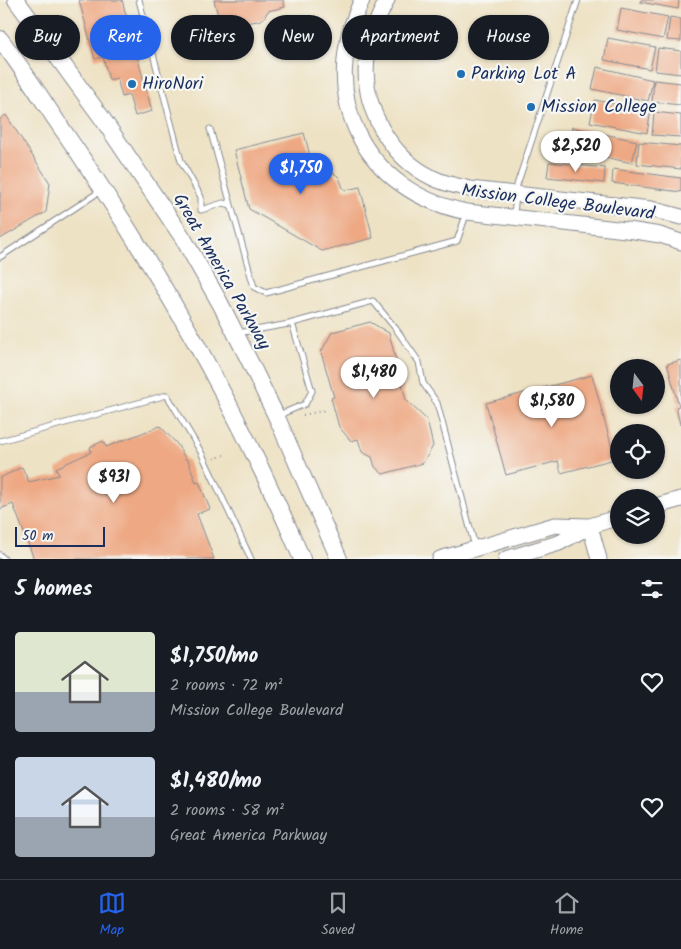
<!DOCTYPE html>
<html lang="en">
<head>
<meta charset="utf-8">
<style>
	:root { --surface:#171b24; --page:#20242c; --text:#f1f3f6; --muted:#9ea1a6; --line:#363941; --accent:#2563eb }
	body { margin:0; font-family:Kalam,sans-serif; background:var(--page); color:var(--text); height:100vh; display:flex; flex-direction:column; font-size:19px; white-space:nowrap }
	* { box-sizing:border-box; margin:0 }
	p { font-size:16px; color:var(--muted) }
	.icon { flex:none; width:28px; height:28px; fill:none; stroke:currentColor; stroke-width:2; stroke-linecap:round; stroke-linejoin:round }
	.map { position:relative; height:559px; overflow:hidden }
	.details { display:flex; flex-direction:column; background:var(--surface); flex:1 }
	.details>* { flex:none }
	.top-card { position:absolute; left:15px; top:15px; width:651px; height:45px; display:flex; gap:10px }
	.needle { width:32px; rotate:165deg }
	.tools { position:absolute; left:610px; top:359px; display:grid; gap:10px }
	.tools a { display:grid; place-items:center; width:55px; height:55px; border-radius:50%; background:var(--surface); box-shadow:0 1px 4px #0004; font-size:25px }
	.scale { position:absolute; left:15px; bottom:12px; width:90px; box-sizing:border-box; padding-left:5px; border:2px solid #1b2f5e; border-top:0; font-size:14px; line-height:18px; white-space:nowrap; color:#1b2f5e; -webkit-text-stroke:4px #f6f6f2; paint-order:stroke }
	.price { position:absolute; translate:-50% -42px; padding:0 11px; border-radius:18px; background:#fff; color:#222; font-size:16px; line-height:32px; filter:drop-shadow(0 1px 2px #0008) }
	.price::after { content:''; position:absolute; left:50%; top:30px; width:15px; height:11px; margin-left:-8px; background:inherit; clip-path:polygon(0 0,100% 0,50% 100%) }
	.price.selected { background:var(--accent); color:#fff }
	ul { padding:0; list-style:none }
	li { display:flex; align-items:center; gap:15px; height:125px; padding:0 15px }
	li span { display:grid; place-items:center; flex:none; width:140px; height:100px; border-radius:5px; color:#555 }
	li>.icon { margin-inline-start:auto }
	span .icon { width:60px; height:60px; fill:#fffc; stroke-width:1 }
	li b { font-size:21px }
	h2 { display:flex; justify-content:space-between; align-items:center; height:60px; padding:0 15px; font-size:21px }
	.pill { padding:0 18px; border-radius:22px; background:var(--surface); box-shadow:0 1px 4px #0004; font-size:18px; line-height:45px }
	.pill.selected { background:var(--accent); color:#fff }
	.dock { display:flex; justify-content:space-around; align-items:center; height:70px; border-top:1px solid var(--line); background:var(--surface); font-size:14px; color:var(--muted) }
	.dock a { display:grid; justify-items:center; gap:2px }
	.dock .selected { color:var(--accent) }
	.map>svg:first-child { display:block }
	.building { fill:#eea984 }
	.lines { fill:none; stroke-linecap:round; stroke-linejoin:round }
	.lane-casing { stroke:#848891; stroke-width:7 }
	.secondary-casing { stroke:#848891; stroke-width:17 }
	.primary-casing { stroke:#848891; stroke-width:18 }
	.path { stroke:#848891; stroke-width:2; stroke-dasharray:1 4; stroke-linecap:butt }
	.lane { stroke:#fff; stroke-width:5 }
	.secondary { stroke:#fff; stroke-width:15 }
	.primary { stroke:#fff; stroke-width:16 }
	.poi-dot { fill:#1f6fb2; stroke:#f6f6f2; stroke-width:2 }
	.labels { text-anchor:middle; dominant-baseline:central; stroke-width:4.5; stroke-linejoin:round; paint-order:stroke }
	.poi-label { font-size:18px; fill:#1b2f5e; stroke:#f6f6f2; text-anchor:start }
	.street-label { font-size:18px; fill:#1b2f5e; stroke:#f6f6f2 }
</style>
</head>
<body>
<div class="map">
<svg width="681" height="559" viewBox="0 0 681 559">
	<rect width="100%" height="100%" fill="#f6f6f2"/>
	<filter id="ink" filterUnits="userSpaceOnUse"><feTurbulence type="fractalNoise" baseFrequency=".02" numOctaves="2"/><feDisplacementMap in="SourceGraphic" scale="10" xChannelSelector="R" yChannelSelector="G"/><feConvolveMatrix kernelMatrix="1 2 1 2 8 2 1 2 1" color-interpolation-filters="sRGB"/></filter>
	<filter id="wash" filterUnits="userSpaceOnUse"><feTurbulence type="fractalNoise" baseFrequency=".0096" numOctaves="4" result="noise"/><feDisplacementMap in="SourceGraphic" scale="20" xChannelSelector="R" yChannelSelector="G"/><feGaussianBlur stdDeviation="1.12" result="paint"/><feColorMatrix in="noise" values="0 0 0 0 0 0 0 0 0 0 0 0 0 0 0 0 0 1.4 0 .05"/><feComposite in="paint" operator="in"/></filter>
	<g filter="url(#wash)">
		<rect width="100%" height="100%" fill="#eee2c4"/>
		<g id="blocks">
			<path class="building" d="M79,0H122L152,111L135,116L129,95L122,97L117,78L109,80L103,57L95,59Z
				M214,0H283L285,7L268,11L264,18L258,21L245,23L237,20L220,24Z
				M641,0H679L678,9L640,2Z
				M621,8L668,17L663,39L617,30Z
				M670,17L681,19V41L667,40Z
				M608,38L655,47L650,69L604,60Z
				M658,48L681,51V74L655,71Z
				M597,67L653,80L648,101L592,89Z
				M654,80L681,83V105L652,102Z
				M595,100L651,111L647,133L590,122Z
				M654,112L681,115V137L652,135Z
				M6,115L50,183L46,212L0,239V119Z
				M572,127L637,141L632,163L567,149Z
				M304,133L314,171L318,174L326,171L332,172L339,177L343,188L346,190L360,187L373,238L322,251L249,209L234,150Z
				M639,142L681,146V169L637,164Z
				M549,162L605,168L604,183L547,177Z
				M613,169L681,178V192L612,183Z
				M370,322L389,333L406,400L427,420L433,446L423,463L383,474L375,467L372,457L362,452L358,439L351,441L339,427L331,398L334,397L321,352L332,332Z
				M681,360V425H680L676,407L679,406L667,364Z
				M592,375L615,459L561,473L558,461L506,475L486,403Z
				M160,426L177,444L186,460H188L196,483L199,482L210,509L197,514L214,559H34L13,504L0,509V478L22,467L29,482L59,475L56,468L91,452L90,447L103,441L106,447Z"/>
		</g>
	</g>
	<g filter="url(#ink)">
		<use href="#blocks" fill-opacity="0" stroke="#848891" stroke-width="1"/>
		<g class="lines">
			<g class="lane-casing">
				<path id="lane" d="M139,0L181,161L201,197V210L223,203L231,205L254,287L266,293L457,241L466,215
					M210,129L231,205
					M514,214L517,185L578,0
					M0,257L102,190
					M238,333L289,324L373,301L396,329L419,362L423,383L437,403L475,547
					M279,415L305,404L312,391L292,323
					M0,441L167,395L201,452L251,559
					M0,555L4,559"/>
			</g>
			<g class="secondary-casing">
				<path id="secondary" d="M362,0C316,96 363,191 467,212L635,231L660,235L681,242
					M387,0C378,18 369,37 367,58C361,106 389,157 433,178C445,184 457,186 470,189L651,209L681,217
					M656,506L681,499
					M590,526L599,559
					M440,559L555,525L590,526
					M506,559L559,543L590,526L619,517"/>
			</g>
			<g class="primary-casing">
				<path id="primary" d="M16,0L102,118L183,238L220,303L251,364L278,420L339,559
					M0,39C20,65 38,93 56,120C152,258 236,404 302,559"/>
			</g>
			<path class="path" d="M303,415L326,410
				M214,459L224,455"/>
			<use href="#lane" class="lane"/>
			<use href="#secondary" class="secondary"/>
			<use href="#primary" class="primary"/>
		</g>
	</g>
	<g class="poi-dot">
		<circle cx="461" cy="74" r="5"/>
		<circle cx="132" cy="84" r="5"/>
		<circle cx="531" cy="107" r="5"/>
	</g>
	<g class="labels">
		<g class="poi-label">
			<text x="471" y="74">Parking Lot A</text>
			<text x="142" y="84">HiroNori</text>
			<text x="541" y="107">Mission College</text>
		</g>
		<g class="street-label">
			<text transform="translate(558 203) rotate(7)">Mission College Boulevard</text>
			<text transform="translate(221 272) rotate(60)">Great America Parkway</text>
		</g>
	</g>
</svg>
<div class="tools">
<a><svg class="needle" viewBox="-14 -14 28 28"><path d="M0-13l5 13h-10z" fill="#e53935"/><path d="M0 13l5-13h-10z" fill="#9ea1a6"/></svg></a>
<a><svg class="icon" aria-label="locate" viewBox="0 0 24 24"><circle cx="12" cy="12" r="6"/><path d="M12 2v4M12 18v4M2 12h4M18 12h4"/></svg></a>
<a><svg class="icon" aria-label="layers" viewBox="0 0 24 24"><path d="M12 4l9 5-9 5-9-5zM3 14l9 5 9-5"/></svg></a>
</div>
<div class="scale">50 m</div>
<b class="price" style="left:576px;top:173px">$2,520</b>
<b class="price selected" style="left:301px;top:195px">$1,750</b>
<b class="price" style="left:374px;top:399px">$1,480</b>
<b class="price" style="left:552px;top:428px">$1,580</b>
<b class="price" style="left:114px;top:504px">$931</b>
<div class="top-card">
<a class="pill">Buy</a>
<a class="pill selected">Rent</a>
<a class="pill">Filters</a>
<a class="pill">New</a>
<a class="pill">Apartment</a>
<a class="pill">House</a>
</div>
</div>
<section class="details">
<h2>5 homes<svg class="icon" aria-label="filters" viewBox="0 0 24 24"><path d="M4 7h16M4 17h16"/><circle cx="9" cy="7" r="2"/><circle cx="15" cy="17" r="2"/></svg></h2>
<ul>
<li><span style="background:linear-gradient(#dfe7d0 60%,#9aa5b1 0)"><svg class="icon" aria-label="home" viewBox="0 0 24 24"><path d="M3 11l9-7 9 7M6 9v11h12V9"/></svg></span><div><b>$1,750/mo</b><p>2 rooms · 72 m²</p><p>Mission College Boulevard</p></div><svg class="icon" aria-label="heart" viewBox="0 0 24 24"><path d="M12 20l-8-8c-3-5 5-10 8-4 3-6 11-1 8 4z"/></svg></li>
<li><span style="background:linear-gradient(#c9d6e8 60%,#9aa5b1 0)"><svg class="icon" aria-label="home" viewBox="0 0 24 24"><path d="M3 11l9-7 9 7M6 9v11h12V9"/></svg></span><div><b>$1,480/mo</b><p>2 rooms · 58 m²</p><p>Great America Parkway</p></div><svg class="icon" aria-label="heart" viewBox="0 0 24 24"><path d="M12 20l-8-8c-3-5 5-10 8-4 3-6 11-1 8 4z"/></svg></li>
</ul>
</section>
<nav class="dock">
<a class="selected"><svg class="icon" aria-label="map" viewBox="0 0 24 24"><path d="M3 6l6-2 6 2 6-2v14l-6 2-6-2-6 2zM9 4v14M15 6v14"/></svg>Map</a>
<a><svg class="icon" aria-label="saved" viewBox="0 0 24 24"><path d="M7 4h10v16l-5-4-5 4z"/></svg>Saved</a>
<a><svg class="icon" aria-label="home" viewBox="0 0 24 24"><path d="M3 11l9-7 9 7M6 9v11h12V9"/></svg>Home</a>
</nav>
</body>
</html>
